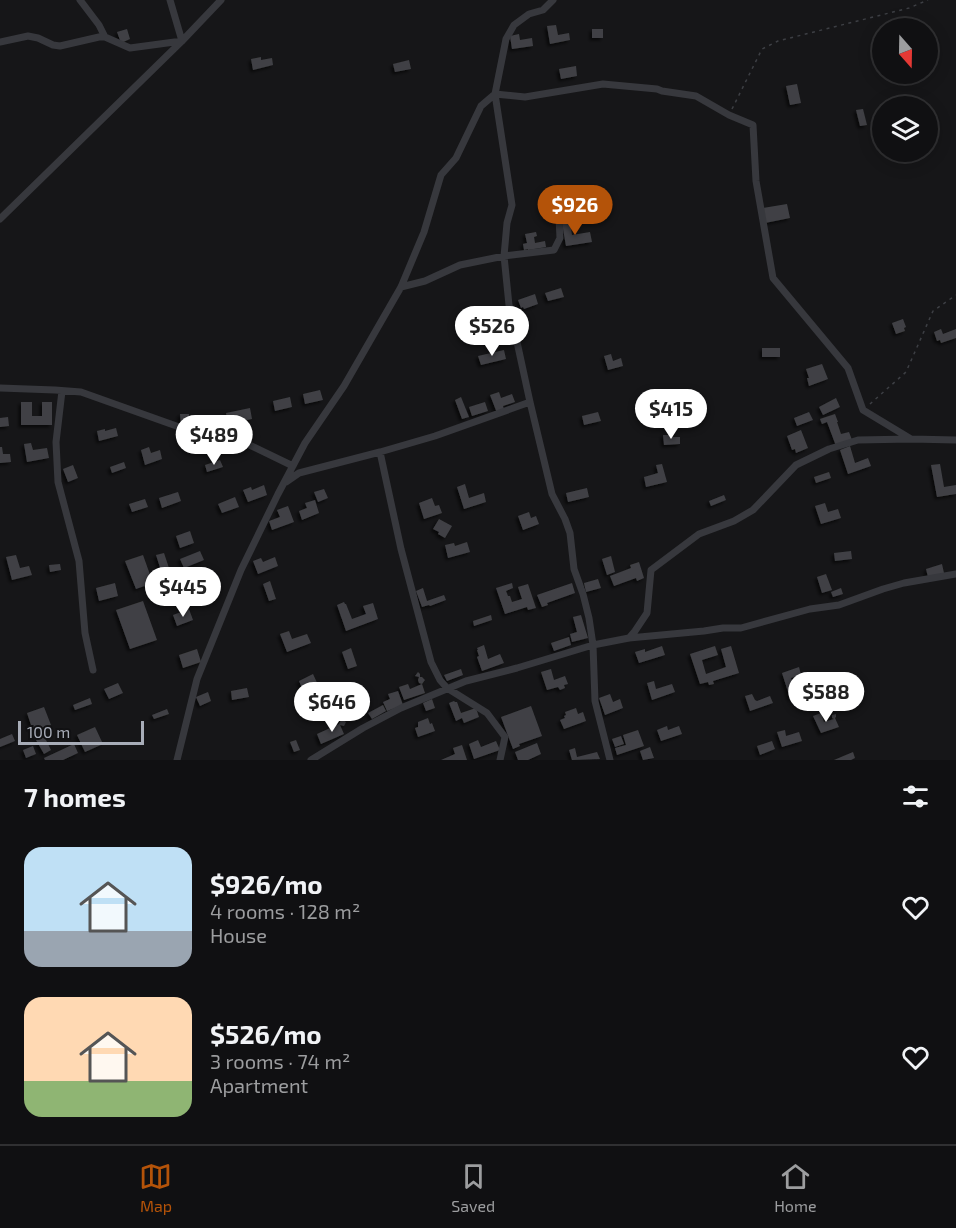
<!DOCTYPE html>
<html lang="en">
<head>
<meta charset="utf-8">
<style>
	:root { --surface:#101012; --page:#1e1e20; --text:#f1f3f6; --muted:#9c9d9f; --line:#303032; --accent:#b45309 }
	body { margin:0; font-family:"Exo 2",sans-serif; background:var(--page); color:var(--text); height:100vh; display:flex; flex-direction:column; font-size:22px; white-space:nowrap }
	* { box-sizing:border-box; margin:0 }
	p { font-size:20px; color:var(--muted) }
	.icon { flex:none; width:33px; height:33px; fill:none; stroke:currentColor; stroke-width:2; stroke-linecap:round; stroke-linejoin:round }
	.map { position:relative; height:760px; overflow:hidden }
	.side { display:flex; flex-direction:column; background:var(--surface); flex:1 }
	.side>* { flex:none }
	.needle { width:39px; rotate:160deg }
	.controls { position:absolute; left:872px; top:18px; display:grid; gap:12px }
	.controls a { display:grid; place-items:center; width:66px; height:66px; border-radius:50%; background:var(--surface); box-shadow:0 3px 15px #0003,0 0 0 2px var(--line); font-size:30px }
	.scale { position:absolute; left:18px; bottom:15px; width:126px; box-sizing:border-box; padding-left:6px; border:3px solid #a8adb8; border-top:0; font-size:16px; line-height:21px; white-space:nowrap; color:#a8adb8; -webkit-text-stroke:4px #111113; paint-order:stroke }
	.price { position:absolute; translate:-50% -51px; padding:0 14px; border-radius:21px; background:#fff; color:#222; font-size:20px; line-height:39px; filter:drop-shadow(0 2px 3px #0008) }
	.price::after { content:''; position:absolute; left:50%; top:36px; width:18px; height:14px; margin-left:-9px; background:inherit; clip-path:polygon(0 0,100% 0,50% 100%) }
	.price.on { background:var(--accent); color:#fff }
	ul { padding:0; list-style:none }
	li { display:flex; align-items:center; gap:18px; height:150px; padding:0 24px }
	li span { display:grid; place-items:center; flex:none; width:168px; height:120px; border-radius:18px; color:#555 }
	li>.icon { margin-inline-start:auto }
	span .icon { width:72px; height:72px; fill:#fffc; stroke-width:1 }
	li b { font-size:26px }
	h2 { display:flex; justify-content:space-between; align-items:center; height:72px; padding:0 24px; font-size:26px }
	.dock { display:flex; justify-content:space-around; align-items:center; height:84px; border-top:2px solid var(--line); background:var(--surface); font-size:16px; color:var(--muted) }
	.dock a { display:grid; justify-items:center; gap:3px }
	.dock .on { color:var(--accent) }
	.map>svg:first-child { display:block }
	.building { fill:#404145; filter:url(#shadow) }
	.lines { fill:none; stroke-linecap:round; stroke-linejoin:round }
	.path { stroke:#3d3f44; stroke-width:1.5; stroke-dasharray:3 4.5; stroke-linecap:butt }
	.minor { stroke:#37383d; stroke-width:7 }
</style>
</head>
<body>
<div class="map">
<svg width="956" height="760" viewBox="0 0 956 760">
	<defs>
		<filter id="shadow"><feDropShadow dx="-2.5" dy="2.5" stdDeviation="1.5" flood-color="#0009"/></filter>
	</defs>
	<rect width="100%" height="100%" fill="#161618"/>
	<path class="building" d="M556,25L558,35L569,33L570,40L550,44L547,26Z
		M127,29L130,39L121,43L117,32Z
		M592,29H603V38H592Z
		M519,34L520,40L532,38L533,46L512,49L510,36Z
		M261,57V60L272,58L273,65L253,70L251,59Z
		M409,60L411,69L395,72L393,64Z
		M576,66L577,76L561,79L559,69Z
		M797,84L801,103L790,105L786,86Z
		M863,109L867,125L860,126L856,110Z
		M787,204L790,218L765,223L763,208Z
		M570,222L572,235L590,232L592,242L566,246L562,223Z
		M536,232L537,236L534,237L535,243L545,241L546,247L528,250V249L524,250L523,244L527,243L525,234Z
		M561,288L564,297L548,301L545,293Z
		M535,294L538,304L524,309L523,307L521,308L518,300Z
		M903,319L906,327L904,328L905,331L896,334L892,323Z
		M941,329L943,334L956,329V338L941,343L940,340L937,341L934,332Z
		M762,348H780V357H762Z
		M504,350L506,359L481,365L478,356Z
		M611,354L613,361L621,358L623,366L608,370L604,356Z
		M822,364L828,379L809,386L807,378H809L806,369Z
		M320,390L323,400L305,404L303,394Z
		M499,392L501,398L512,394L515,402L503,406L504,410L497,413L490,395Z
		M290,397L292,407L275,411L273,401Z
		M461,397L469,417L462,419L455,400Z
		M836,398L840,407L823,415L819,407Z
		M21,402H32V416H42V402H52V425H21Z
		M485,402L488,411L472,416L469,407Z
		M250,408L252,419L228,424L226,413Z
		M598,412L601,421L584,425L582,416Z
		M809,412L813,420L797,426L794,418Z
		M180,414H189V418H200V425L181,426Z
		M835,414L838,422H837L841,434L849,432L852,440L836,446L827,422L822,424L820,419Z
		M8,417L9,426L0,427V418Z
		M116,428L118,436L99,441L97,431L105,429V431Z
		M801,430L808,448L796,453L795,449L792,450L787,436Z
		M663,435H669V437H680V444L664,445Z
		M31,443L33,450L47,448L49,458L27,462L24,444Z
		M850,446L855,463L868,458L871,466L848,474L840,450Z
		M0,447H2L3,454H10L11,462L0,463Z
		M149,447L151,453L160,450L162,459L145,465L141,450Z
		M220,460L223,467L207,472L205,465Z
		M124,462L126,468L112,473L110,467Z
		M662,464L667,482L646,487L644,477L658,473L656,465Z
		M940,464L944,487L956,485V494L937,497L931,465Z
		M73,465L78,478L68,482L63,469Z
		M829,472L831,478L816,483L814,477Z
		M465,484L469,498L484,493L486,502L464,509L457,487Z
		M264,485L267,495L248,502L243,490L251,487L252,490Z
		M587,488L589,497L568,502L566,493Z
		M324,489L328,498L318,502L314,492Z
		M178,492L181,501L162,508L159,498Z
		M724,495L726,500L711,506L709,501Z
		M235,497L239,507L222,513L218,504Z
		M432,498L435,506L439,505L442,513L424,519L419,503Z
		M145,499L148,507L132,512L129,504Z
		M315,500L319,513L302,520L299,511L307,508L305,503Z
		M825,503L828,512L838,509L841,518L821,524L815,506Z
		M288,506L294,522L272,530L269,521L280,517L277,510Z
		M529,512L531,518L536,516L539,524L523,530L518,516Z
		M439,519L452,526L445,538L438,534L439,532L433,529Z
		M190,531L194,543L180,548L176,536Z
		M467,542L470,552L448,558L445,545L454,543L455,546Z
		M200,551L204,560L184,568L180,559Z
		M851,551L852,559L835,561L834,553Z
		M164,553L172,577L164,580L156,555Z
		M16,555L20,568L29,566L32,575L12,580L6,557Z
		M143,555L153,583L136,589L125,561Z
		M611,556L615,572L607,575L602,559Z
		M275,557L278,566L258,574L253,561L261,558L263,562Z
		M639,562L644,578L637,581L636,578L614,586L610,576L631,568L630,565Z
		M60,564L61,570L50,572L49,565Z
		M942,564L944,573L928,577L926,569Z
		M826,574L832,590L822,593L817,577Z
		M215,578L218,585L205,591L202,584Z
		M598,579L601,588L586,592L584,583Z
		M270,581L276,599L269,601L263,584Z
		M115,583L118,596L99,601L96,588Z
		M512,583L513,588L506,591L508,596H510L512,602L522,599L518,587L528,584L536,608L528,610L527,607L505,614L496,588Z
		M572,583L575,593L547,603L548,605L542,607L537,595Z
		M423,588L427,601L444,595L446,600L430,606L429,605L422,607L416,591Z
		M841,588L843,594L833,597L831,592Z
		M143,601L157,640L130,649L116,610Z
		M344,602L345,604H346L352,619L366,614L363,606L373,603L378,619L346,631L337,605Z
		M189,609L193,620L177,626L173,615Z
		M491,615L492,620L474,626L473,621Z
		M581,615L588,638L572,642L570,634L577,632L573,617Z
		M289,631L292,639L307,634L311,643L287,652L280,634Z
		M569,637L571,645L554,651L551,643Z
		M484,645L488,659L500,654L504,663L482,671L477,657L479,656L477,650H478L477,648Z
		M662,646L665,655L639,663L635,652L645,649V652Z
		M715,646L718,655L702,660L706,674L726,667L721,649L731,646L739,673L713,681L714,684L709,685L708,682L700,684L690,654Z
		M351,648L357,666L348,669L342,652Z
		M197,649L201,662L183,668L179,655Z
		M799,667L801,675L791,678L794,686L805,682L809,692L790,698L782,673Z
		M461,669L463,675L447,681L444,675Z
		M551,669L554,680L565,676L568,684L564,685L565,688L560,690L558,687L547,690L541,672Z
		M418,672L420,674V677H422L425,680L422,684L419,683L418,680L419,677L415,676Z
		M313,674L319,687L304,693L299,681Z
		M654,681L656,689L672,684L675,692L652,700L647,683Z
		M118,683L123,693L109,699L104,689Z
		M408,684L410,689L422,684L425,693L404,700L399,687Z
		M247,688L249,697L232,700L231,691Z
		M398,691L403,705L387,711L383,702L390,699L388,694Z
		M208,692L211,701L200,706L196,697Z
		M367,694L370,702L362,705L359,697Z
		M610,694L613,702L620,699L623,708L605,715L599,698Z
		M752,694L755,700L757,701L770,696L773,703L750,711L745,696Z
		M90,698L92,704L75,710L73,705Z
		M432,699L435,708L426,711L423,703Z
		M454,701L455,702H457L461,713L476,708L479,717L464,723L462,718L456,721L449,703Z
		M383,705L386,711L372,719L368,713Z
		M531,706L542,736L519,744L520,746L513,749L501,717Z
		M44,707L51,725L33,731L27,713Z
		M576,708L578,714L583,712L586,721L564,729L560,720L565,718L564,716L566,715L565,712Z
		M167,709L169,714L154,719L152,715Z
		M821,713L824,722L834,719L832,718V715L836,714V717L835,718L839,727L821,733L813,716Z
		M428,718L430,724L432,723L435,731L418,737L415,728L418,727V722Z
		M341,720H343L346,722L344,726L340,725L344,734L321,744L317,734L339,724Z
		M667,726L668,730L679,726L682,734L661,741L657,730Z
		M95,727L103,744L85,752L77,735Z
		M638,730L644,746L617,755L615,748L626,745L623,735Z
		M785,730L786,736L799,732L802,741L782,747L777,732Z
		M12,734L15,741L0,747V739Z
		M44,736L51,750L44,754L36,740Z
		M621,736L624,744L615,747L612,739Z
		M296,740L300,750L294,752L290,742Z
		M478,740L481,747L496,741L500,750L474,759L469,744Z
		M772,741L775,749L760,755L757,746Z
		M537,743L541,754L528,760H518L515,752Z
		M74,744L78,753L63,760H45L44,758Z
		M462,745L467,760H441L455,754L453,748Z
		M33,746L36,754L26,758L23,750Z
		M650,747L654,758L643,760L640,751Z
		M575,748L577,757L597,752L600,759L572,760L569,750Z
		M853,752L855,758L851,760H834Z"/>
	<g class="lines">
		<path class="path" d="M732,109L762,49L778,41L909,8L928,0
			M870,404L906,372L933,311L956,295"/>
		<path class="minor" d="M80,0L99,25L105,37
			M0,42L28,36L38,38L53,45L60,46L99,37H105L130,48L182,41L170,0
			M0,219L182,41L221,0
			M401,287L425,281L460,265L504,256L554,250L560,238L559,218
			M0,388L55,390L81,392L182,428L229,435L293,466
			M62,391L56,442L58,482L79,561L85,633L93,670
			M380,452L401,549L431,662L440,680L447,688L487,713L505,737L500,760
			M286,482L299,473L380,452L435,436L530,402
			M629,638L635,631L647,613L651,570L699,534L734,521L753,510L796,465L829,449L858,440L911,439L956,440
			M177,760L197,679L241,570L278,494L305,443L344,386L401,287L424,232L441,175L456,158L481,106L495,94L506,39L514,25L529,14L543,10L553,0
			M311,760L363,728L401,708L466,681L517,668L593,645L629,638L704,631L723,628H741L810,609L839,605L883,589L904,583L956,574
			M610,760L595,701L593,645L589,618L583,594L574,569L570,533L565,519L552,494L530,402L509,305L504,256L507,223L512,205L495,94L525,97L603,84L657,89L662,91L696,96L729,115L753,125L756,181L773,278L848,368L863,410L911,439"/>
	</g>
</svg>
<div class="controls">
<a><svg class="needle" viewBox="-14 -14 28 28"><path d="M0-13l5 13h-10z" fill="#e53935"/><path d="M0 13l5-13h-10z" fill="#9c9d9f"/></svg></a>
<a><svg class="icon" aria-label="layers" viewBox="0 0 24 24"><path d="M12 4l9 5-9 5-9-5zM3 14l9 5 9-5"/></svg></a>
</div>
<div class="scale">100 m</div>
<b class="price on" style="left:575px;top:236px">$926</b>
<b class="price" style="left:492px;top:357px">$526</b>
<b class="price" style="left:671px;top:440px">$415</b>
<b class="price" style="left:214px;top:466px">$489</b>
<b class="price" style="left:183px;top:618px">$445</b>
<b class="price" style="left:826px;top:723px">$588</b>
<b class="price" style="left:332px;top:733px">$646</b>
</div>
<section class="side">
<h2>7 homes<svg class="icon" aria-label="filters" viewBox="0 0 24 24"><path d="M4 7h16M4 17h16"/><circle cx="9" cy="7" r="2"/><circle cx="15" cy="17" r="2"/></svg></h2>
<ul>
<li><span style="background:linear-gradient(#bfe0f5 70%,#9aa5b1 0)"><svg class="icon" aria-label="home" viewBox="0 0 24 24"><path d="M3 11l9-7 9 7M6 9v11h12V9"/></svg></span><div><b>$926/mo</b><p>4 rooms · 128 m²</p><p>House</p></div><svg class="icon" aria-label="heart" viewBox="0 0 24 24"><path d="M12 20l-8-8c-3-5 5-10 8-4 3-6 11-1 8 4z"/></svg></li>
<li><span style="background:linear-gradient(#ffd9b3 70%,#8fb573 0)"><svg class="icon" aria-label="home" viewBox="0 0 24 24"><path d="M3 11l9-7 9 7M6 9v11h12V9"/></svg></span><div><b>$526/mo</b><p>3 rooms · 74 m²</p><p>Apartment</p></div><svg class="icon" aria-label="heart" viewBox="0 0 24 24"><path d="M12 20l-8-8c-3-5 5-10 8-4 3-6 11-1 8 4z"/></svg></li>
</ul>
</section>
<nav class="dock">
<a class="on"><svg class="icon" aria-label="map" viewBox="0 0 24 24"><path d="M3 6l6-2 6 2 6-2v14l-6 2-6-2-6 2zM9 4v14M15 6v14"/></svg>Map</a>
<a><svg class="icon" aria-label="saved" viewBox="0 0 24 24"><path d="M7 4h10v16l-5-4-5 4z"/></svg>Saved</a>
<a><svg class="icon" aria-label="home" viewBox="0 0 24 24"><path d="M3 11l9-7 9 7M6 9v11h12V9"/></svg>Home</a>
</nav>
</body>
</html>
